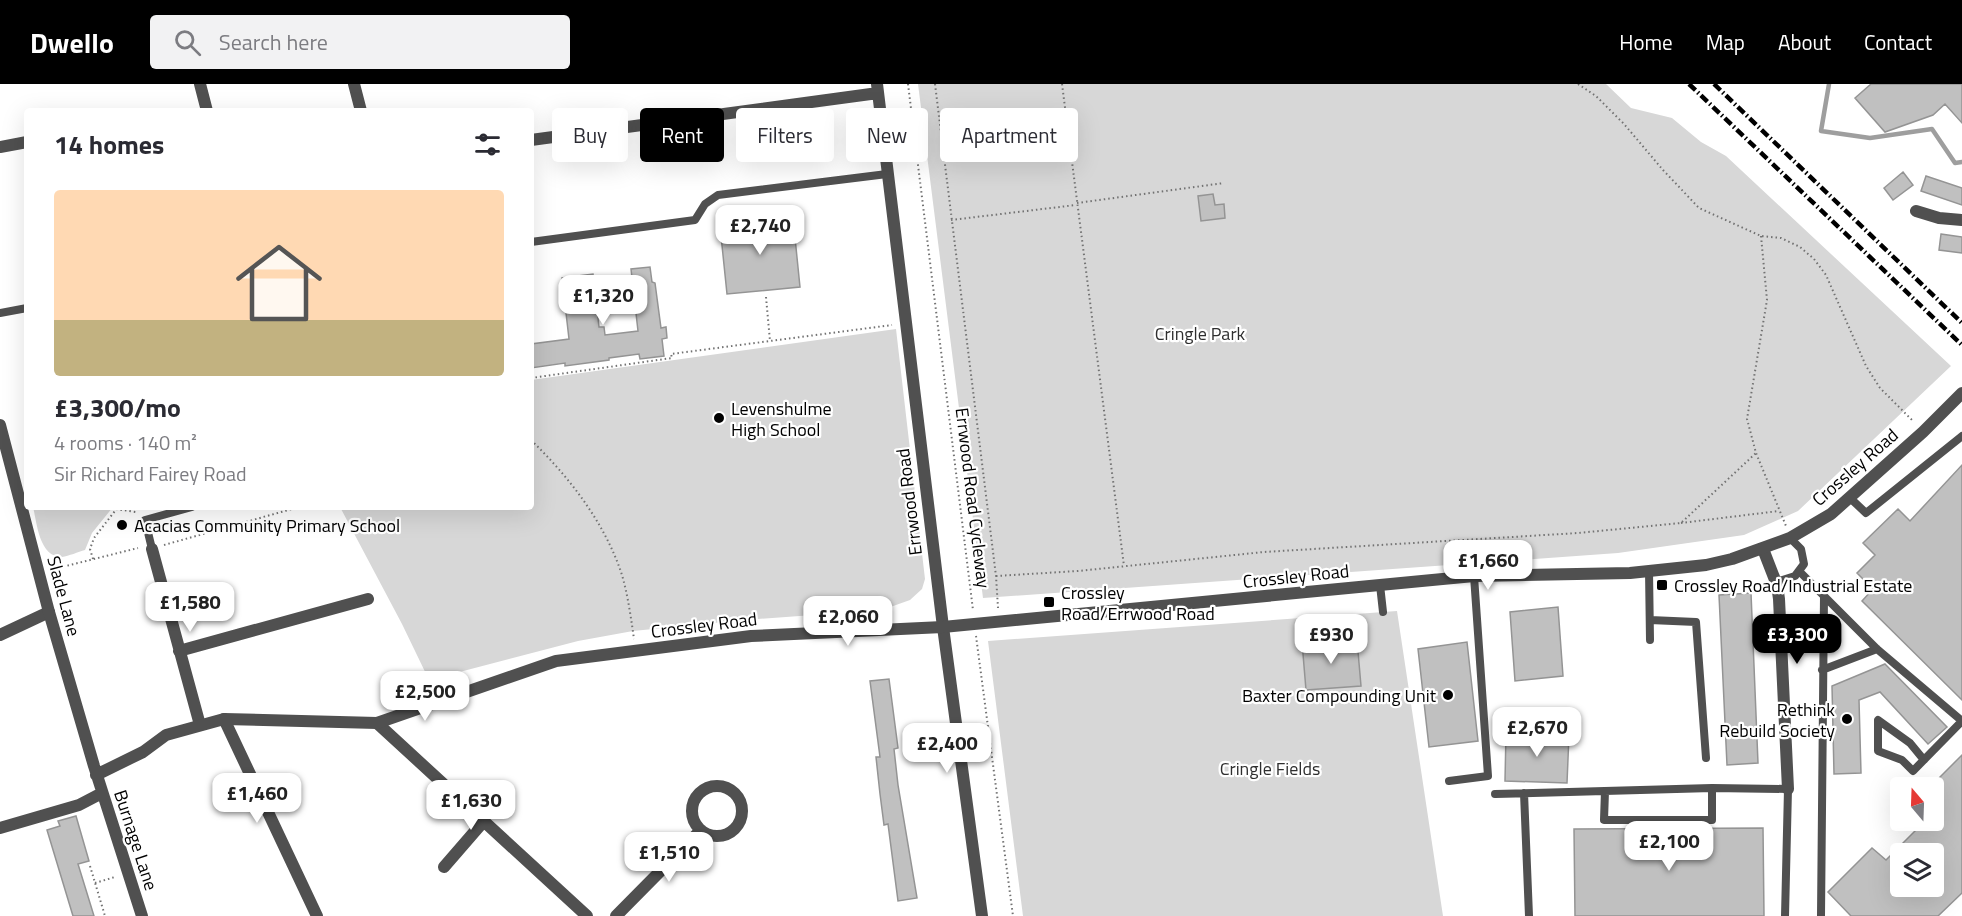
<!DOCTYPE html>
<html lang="en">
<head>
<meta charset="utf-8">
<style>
	:root { --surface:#fff; --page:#f2f2f3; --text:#2b2b33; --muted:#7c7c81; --accent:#000 }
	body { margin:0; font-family:"Titillium Web",sans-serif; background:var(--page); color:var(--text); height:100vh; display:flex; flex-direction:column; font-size:22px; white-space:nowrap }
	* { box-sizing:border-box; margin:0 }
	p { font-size:20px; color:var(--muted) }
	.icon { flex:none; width:33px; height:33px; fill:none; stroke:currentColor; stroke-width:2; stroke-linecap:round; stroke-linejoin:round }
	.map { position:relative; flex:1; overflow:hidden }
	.sheet { position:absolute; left:24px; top:24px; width:510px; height:402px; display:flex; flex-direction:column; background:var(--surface); border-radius:6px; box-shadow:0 6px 24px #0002 }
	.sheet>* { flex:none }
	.banner { position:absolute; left:552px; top:24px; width:570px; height:54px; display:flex; gap:12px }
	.needle { width:39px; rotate:341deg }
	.tools { position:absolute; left:1890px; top:693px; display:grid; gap:12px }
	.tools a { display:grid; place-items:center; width:54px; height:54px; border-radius:6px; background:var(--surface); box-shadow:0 6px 24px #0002; font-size:30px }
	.price { position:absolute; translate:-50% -51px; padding:0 14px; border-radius:12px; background:#fff; color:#222; font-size:20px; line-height:39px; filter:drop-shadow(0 2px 3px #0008) }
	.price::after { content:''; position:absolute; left:50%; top:36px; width:18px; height:14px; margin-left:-9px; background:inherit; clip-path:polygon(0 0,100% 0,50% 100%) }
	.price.current { background:var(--accent); color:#fff }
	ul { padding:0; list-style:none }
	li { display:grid; align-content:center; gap:12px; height:318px; padding:0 30px }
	li span { display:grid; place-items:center; height:186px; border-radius:6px; color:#555 }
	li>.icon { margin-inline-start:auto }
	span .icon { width:108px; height:108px; fill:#fffc; stroke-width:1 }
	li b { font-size:26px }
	h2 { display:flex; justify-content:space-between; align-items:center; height:72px; padding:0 30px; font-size:26px }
	.pill { padding:0 21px; border-radius:6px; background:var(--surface); box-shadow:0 6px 24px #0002; font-size:21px; line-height:54px }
	.pill.current { background:var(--accent); color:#fff }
	header { display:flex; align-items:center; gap:36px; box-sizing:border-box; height:84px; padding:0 30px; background:var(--accent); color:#fff }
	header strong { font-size:28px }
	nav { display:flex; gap:33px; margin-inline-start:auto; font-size:21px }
	.search { width:420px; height:54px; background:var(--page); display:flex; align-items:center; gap:15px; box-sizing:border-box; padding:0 21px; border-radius:6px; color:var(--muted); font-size:22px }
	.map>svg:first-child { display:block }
	.green { fill:#d7d7d7 }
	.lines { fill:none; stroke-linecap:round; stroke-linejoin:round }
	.stream { stroke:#9e9e9e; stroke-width:4.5 }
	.building { fill:#c0c0c0; stroke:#949494; stroke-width:1.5; fill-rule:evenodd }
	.path { stroke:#727272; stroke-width:2; stroke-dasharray:1.5 3; stroke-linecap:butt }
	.service { stroke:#505050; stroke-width:8 }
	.minor { stroke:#505050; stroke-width:12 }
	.tertiary { stroke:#505050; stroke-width:12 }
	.rail { stroke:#000; stroke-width:4.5; stroke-dasharray:9 3 1.5 3; stroke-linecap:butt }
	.poi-dot { fill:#000; stroke:#fff; stroke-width:2 }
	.labels { text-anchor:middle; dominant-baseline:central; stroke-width:4.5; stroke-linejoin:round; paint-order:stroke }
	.park-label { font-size:18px; fill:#2e2e2e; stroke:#fff }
	.poi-label { font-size:18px; fill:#000; stroke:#fff; text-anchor:start }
	.street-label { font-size:18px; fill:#000; stroke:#fff }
</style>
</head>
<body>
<header>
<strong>Dwello</strong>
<div class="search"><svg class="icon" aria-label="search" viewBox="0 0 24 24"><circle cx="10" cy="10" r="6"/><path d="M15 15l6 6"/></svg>Search here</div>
<nav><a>Home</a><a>Map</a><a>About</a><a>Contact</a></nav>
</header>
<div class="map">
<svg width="1962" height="832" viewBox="0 0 1962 832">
	<rect width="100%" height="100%" fill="#fff"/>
	<path class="green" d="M918,0H1606L1631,24L1672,34L1701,58L1726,72L1951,282L1798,427L1744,451L1618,469L983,514Z
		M896,245L925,495L922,505L910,516L882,526L744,536L633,547L578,557L429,596L402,540L340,423H531V296Z
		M33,423H113L92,449L85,466C78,468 69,472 62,473C39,473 37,439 33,423Z
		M1397,527L1443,832H1023L988,557Z"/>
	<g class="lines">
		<path class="stream" d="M1829,0L1821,47L1870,54L1932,45L1955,79L1962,78"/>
	</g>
	<path class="building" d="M1871,0H1962V39L1945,20L1933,31L1885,48L1855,14Z
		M1903,88L1913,101L1893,116L1884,104Z
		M1926,92L1962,104V121L1921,107Z
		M1213,110L1215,121L1224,120L1225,134L1201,137L1198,112Z
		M793,134L800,203L727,210L720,142Z
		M1941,150L1962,153V169L1939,166Z
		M650,183L652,198L655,199L661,244L666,243L667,254L662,255L664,272L640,275L639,270L609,274V276L565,282V279L531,284V260L569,255L562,194L593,190L599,243H604L605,251L638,247L631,185Z
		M1962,381V616L1862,517L1873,505L1857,489L1875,471L1863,459L1898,425L1910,437Z
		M1751,509L1758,679L1727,681L1719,511Z
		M1558,523L1563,592L1515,597L1510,528Z
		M1357,556L1361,602L1306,606L1302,558Z
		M1467,558L1478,657L1429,663L1418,565Z
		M1885,580L1947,643L1928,660L1880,608L1859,616L1861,689L1834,690L1832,602Z
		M889,595L898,664L894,665L898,701L917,814L898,817L888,740L884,741L880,710L876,673H880L870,597Z
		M1506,649L1569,651L1567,699L1505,697Z
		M1962,671V809L1938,832H1851L1828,808L1872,764L1886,776L1926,736H1934V699ZM1900,770H1934V802H1900Z
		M76,732L89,777L78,780L94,832H73L47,746L60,742L58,737Z
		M1763,744L1764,832H1575L1574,745Z"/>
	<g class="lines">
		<path class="path" d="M908,0L973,526
			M935,0L996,492L998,524
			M1062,0L1124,482
			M1578,0L1596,12L1624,40L1663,86L1699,124L1761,152L1781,154L1800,163L1814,175L1826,191L1866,282L1880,304L1914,338
			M1077,119L1224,99
			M951,136L1076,121
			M1761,152L1767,216L1747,335L1756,369L1786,442
			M766,213L770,257
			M531,294L672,274L671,270L892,241
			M531,356C570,394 605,439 622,491C628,512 631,534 634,555
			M116,425L136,428
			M1681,439L1779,427
			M164,461L299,423
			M93,475L90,465L94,454L118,423
			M50,486L138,464
			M996,492L1078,487L1264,468L1578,449L1681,439L1756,369
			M976,552L1013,832
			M90,782L105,832
			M95,799L115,793"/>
		<path class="service" d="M531,158L695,136L705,120L718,111L887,90
			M0,229L27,224
			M1850,414L1866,429L1962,352
			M152,465L145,436L192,423
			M1649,487L1650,556
			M1800,488L1877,565L1962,637
			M1776,498L1795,492L1804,480L1801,465L1790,454
			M1380,501L1383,528
			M1650,536L1696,538L1706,674
			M1822,586L1877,565
			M1924,676L1910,659L1878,636V667L1902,676L1913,687L1962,637
			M1449,697L1488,692L1474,492
			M1605,707L1604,736H1712V704
			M1524,709L1529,832
			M1495,710L1712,704L1788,705L1785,832
			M1821,832L1824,512"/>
		<path class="minor" d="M200,0L207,27
			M354,0L361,27
			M877,0L943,543L982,832
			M531,56L878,9
			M0,63L27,58
			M1916,127L1939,134L1962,136
			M152,465L200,641
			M1763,465L1777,501L1779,515L1788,705
			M0,551L49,528
			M179,567L368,515
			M224,635L317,832
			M377,639L587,832
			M692 727a25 25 0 1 1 50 0a25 25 0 1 1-50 0Z
			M444,783L483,738
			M616,832L701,746"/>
		<path class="tertiary" d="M0,341L49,528L94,682L142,832
			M96,691L143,668L166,651L224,635L377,639L556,577L751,552L943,543L1474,492L1630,489L1706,481L1732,475L1790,454L1831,430L1923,348L1962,309
			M0,744L79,721L102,709"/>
		<path class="rail" d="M1689,0L1962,261
			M1714,0L1962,239"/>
	</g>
	<g class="poi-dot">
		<circle cx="719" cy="334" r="6"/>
		<circle cx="122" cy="441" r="6"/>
		<rect x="1656" y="495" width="12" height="12" rx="3"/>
		<rect x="1043" y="512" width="12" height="12" rx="3"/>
		<circle cx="1448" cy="611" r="6"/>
		<circle cx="1847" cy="635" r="6"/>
	</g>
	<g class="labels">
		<g class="park-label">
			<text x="1200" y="249">Cringle Park</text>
			<text x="1270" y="684">Cringle Fields</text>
		</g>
		<g class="poi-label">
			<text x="731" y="324">Levenshulme<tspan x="731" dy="21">High School</tspan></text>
			<text x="134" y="441">Acacias Community Primary School</text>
			<text x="1674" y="501">Crossley Road/Industrial Estate</text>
			<text x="1061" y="508">Crossley<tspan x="1061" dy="21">Road/Errwood Road</tspan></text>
			<text x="1436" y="611" text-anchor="end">Baxter Compounding Unit</text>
			<text x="1835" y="625" text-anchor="end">Rethink<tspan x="1835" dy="21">Rebuild Society</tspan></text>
		</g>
		<g class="street-label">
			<text transform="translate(1855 383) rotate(-41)">Crossley Road</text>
			<text transform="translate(973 414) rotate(83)">Errwood Road Cycleway</text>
			<text transform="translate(909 418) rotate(-97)">Errwood Road</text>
			<text transform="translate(1296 492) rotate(-6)">Crossley Road</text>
			<text transform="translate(64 512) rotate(75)">Slade Lane</text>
			<text transform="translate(704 541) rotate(-7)">Crossley Road</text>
			<text transform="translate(136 756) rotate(72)">Burnage Lane</text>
		</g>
	</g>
</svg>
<div class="tools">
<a><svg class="needle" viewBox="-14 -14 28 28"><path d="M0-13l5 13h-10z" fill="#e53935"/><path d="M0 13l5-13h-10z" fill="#7c7c81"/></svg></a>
<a><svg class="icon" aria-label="layers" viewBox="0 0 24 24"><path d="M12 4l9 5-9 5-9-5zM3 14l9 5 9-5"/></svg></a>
</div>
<b class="price" style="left:760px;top:172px">£2,740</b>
<b class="price" style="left:603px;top:242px">£1,320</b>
<b class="price" style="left:1488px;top:507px">£1,660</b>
<b class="price" style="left:190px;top:549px">£1,580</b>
<b class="price" style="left:848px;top:563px">£2,060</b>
<b class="price" style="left:1331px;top:581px">£930</b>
<b class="price current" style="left:1797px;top:581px">£3,300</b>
<b class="price" style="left:425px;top:638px">£2,500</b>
<b class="price" style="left:1537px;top:674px">£2,670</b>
<b class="price" style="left:947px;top:690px">£2,400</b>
<b class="price" style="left:257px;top:740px">£1,460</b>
<b class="price" style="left:471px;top:747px">£1,630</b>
<b class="price" style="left:1669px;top:788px">£2,100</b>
<b class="price" style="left:669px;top:799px">£1,510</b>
<div class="banner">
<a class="pill">Buy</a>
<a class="pill current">Rent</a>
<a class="pill">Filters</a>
<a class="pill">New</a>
<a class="pill">Apartment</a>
</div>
<section class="sheet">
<h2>14 homes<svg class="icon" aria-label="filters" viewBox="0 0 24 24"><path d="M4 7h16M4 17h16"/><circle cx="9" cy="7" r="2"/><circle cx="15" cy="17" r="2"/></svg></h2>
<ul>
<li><span style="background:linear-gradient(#ffd9b3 70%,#c2b280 0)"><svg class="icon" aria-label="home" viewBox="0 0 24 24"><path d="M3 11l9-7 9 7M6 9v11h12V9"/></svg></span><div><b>£3,300/mo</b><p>4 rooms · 140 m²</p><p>Sir Richard Fairey Road</p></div></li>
</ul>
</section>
</div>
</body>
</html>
